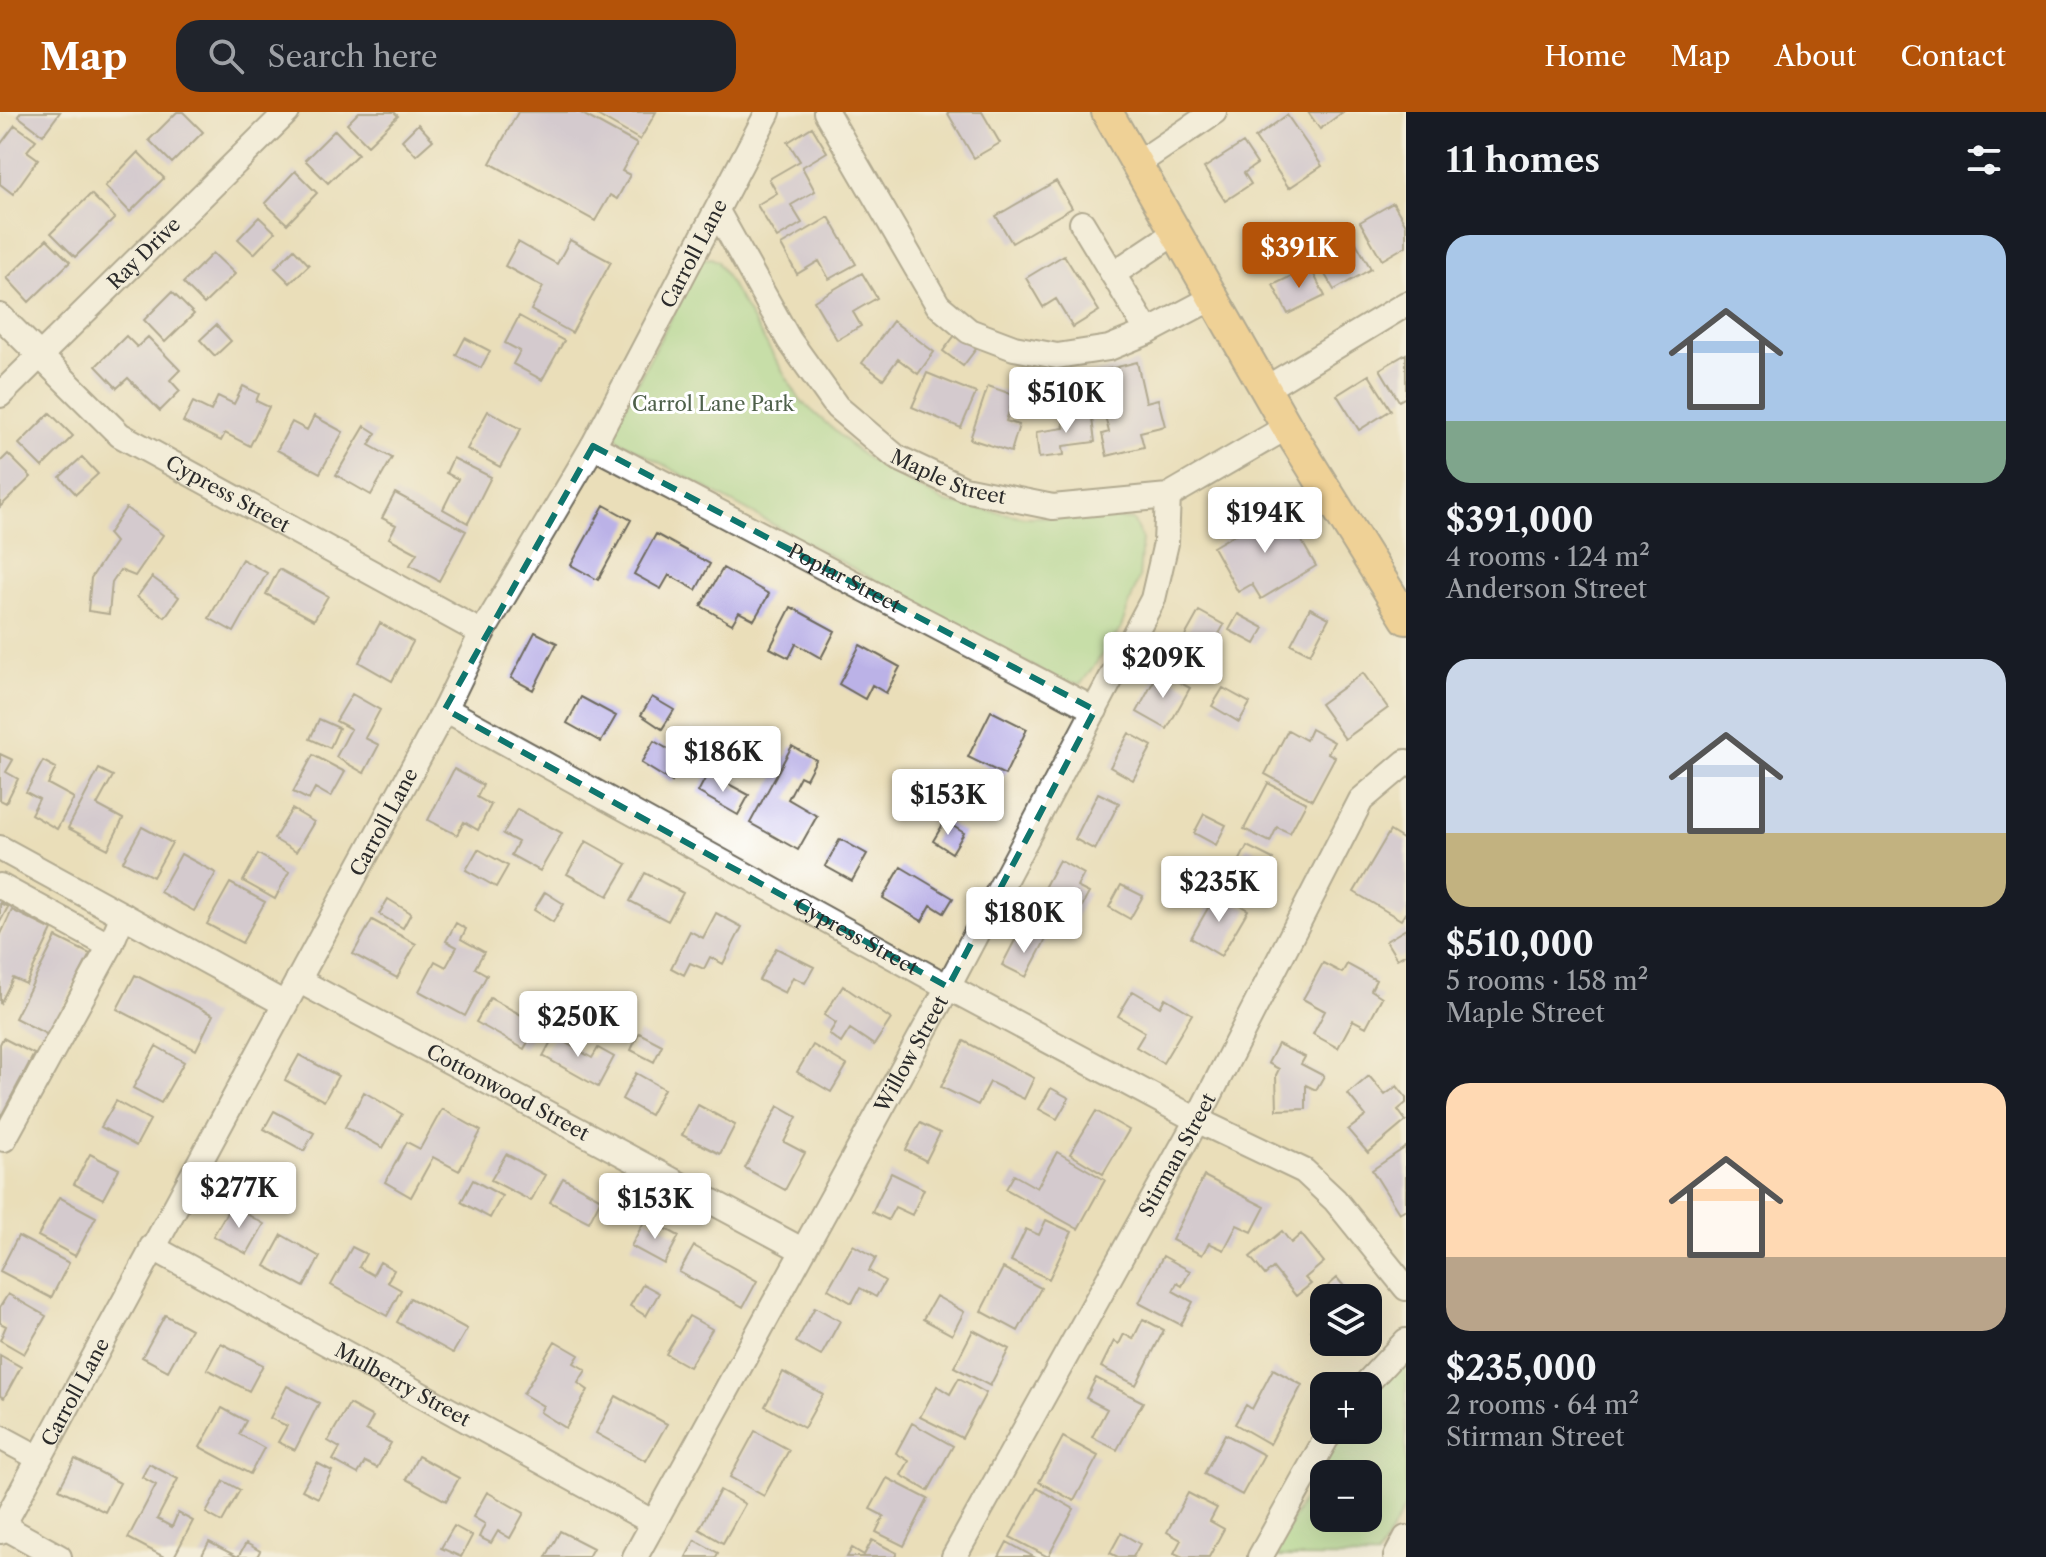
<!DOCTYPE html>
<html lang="en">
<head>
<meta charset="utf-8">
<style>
	:root { --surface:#171b24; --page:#20242c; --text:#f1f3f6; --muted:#9ea1a6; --accent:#b45309 }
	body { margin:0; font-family:"Libre Caslon Text",serif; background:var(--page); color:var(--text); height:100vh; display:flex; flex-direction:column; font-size:30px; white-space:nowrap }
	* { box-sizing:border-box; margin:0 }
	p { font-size:26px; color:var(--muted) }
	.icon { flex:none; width:44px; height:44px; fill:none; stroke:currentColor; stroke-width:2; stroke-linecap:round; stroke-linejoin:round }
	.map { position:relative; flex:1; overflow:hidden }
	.details { display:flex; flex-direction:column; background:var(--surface); width:640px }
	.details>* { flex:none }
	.buttons { position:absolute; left:1310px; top:1172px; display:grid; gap:16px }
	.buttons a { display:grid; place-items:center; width:72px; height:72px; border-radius:16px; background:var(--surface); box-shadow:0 8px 32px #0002; font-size:40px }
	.price { position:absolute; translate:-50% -68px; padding:0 18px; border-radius:8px; background:#fff; color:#222; font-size:26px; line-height:52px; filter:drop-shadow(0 2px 4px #0008) }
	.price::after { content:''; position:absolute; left:50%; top:48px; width:24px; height:18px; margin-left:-12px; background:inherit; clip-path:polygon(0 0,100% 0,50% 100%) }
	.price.selected { background:var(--accent); color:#fff }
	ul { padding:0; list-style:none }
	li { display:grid; align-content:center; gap:16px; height:424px; padding:0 40px }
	li span { display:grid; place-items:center; height:248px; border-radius:24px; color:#555 }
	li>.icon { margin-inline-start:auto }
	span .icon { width:144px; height:144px; fill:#fffc; stroke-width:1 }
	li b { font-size:34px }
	h2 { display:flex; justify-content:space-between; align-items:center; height:96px; padding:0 40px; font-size:34px }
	header { display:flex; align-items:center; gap:48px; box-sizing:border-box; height:112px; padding:0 40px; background:var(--accent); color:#fff }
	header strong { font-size:38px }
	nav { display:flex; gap:44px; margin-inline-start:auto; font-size:28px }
	.search { width:560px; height:72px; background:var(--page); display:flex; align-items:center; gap:20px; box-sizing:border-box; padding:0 28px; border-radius:24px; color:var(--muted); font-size:30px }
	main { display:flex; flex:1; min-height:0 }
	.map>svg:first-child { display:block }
	.park { fill:#9edd93; stroke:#64845f; stroke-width:2; fill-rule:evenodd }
	.building { fill:#bbb2e7 }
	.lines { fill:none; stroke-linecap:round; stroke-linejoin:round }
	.minor-casing { stroke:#6e6a5d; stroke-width:28 }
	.major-casing { stroke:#6e6a5d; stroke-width:34 }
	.minor { stroke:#fff; stroke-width:24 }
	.major { stroke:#f7c06c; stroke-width:30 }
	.marked { fill:none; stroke:#0f766e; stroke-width:6; stroke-dasharray:16 10; stroke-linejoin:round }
	.labels { text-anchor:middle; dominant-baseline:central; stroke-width:6; stroke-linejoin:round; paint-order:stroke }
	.street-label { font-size:20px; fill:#2b2b2b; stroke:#fff }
	.park-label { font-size:20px; fill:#4e604a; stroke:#fff }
</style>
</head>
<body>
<header>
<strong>Map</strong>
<div class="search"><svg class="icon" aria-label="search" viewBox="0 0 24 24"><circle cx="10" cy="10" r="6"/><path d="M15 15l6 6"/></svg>Search here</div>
<nav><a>Home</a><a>Map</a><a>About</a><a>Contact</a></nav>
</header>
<main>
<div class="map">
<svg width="1406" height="1445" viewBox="0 0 1406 1445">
	<rect width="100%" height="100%" fill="#fff"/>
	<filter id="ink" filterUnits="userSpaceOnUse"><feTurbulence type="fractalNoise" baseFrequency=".0125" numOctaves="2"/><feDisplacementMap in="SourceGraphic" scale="16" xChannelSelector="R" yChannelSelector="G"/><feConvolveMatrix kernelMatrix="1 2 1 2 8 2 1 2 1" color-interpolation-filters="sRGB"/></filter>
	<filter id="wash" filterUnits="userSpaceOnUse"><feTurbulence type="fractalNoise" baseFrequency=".006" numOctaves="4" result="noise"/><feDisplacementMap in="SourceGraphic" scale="32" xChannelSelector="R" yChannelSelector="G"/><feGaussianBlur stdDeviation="1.8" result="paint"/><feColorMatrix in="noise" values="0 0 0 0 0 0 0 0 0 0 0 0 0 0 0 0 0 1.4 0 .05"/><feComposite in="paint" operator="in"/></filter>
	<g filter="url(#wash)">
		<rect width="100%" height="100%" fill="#eadeb9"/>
		<path class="park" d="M711,146L717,149L800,288L862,343L946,391L1025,405L1093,404L1133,408L1142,427L1139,466L1120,518L1081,572L1056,567L620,329L612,319L702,147Z
			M1406,1245V1393L1377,1445H1272L1334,1332L1345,1318H1368V1288ZM1324,1362H1368V1406H1324Z"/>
		<g id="blocks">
			<path class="building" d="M21,0H60L43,23L18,4Z
				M177,0H183L203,20L172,51L149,28Z
				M359,0H394L398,4L368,33L347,12Z
				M518,0H579L637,32L622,59L630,63L617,87L610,83L595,109L490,51Z
				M592,0H656L640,28Z
				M947,0H982L1000,31L974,46Z
				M1308,0H1343L1320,17Z
				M1287,3L1322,54L1289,76L1255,26Z
				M418,12L433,28L416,43L402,28Z
				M15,13L36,28L27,39L38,47L13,82L0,72V33Z
				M812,15L827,40L802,55L815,79L791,93L802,111L777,126L757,93L777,81L769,67L800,49L788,30Z
				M335,18L358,42L328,71L305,48Z
				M1243,31L1257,52L1244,61L1251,72L1225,89L1204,56Z
				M138,40L164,66L130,100L105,74Z
				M295,59L317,81L287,112L265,91Z
				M1056,69L1072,96L1012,131L996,104Z
				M91,82L115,106L75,145L51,121Z
				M1393,91L1406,113V134L1382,148L1360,110Z
				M259,105L275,120L254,142L238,127Z
				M829,105L856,152L829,167L819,149L797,162L781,133Z
				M1334,123L1343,136L1355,129L1371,157L1334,178L1310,137Z
				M47,127L70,150L29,190L7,166Z
				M570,128L611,150L572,221L531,198L543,175L505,154L518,130L557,152Z
				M294,137L309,153L290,171L275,156Z
				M213,141L235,162L204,192L183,171Z
				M1064,143L1099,199L1073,215L1056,187L1043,195L1026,166Z
				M1310,155L1325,184L1288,202L1273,173Z
				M862,161L877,186L853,200L861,214L837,228L814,189Z
				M172,180L194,202L165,230L144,208Z
				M519,204L564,229L542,268L513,252L520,239L505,231Z
				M893,209L934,240L918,262L898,247L883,267L862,251Z
				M216,213L231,229L215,244L200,228Z
				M956,222L976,237L963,254L943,239Z
				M126,224L137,235L148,225L180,258L170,268L180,279L160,299L128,266L117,276L96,254Z
				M465,226L490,239L481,256L456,243Z
				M1406,242V285L1399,289L1380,257Z
				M1137,250L1146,290L1158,287L1165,314L1140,320L1144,335L1107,344L1102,322L1109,320L1094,261Z
				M927,261L976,281L961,316L912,295Z
				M1369,263L1391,298L1359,318L1337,283Z
				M243,274L259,282L256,289L269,295L250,334L225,321L221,329L183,310L193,290L211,299L218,284L234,292Z
				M988,274L1014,283L1006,309L1019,313L1011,340L970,327Z
				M488,299L521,317L500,355L467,337Z
				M1091,299L1095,330L1063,334L1064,343L1039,346L1036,320L1064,316L1062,303Z
				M50,301L73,324L42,355L19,332Z
				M314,304L343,320L320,361L277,338L292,310L307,318Z
				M365,314L376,321L369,333L392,346L371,383L336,363Z
				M8,342L31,365L0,395V350Z
				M82,345L98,362L76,382L60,365Z
				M453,346L491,365L468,411L443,397L458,367L446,361Z
				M395,381L466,419L439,469L410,453L417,441L389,426L396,413L382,406Z
				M604,393L631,408L598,468L571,453Z
				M1282,395L1316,454L1261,487L1252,472L1238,480L1213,435Z
				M126,396L163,423L135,464L120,458L112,470L109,502L88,499L91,466L115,430L108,422Z
				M656,422L710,452L696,478L669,463L661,477L634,462Z
				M242,447L267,461L234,520L209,506Z
				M723,456L769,482L754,508L739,500L732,512L701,494Z
				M279,457L328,484L314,508L266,482Z
				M152,465L179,485L165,505L137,485Z
				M791,495L835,519L821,546L796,532L789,546L770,536Z
				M1310,496L1329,506L1310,542L1291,532Z
				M1199,499L1224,513L1205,547L1180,533Z
				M1238,502L1264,516L1255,532L1229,518Z
				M380,511L413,530L392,569L359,550Z
				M535,520L557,531L533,578L511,566Z
				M860,533L900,555L886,581L872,573L865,587L839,572Z
				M1159,559L1190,576L1167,617L1137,600Z
				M1363,561L1388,596L1345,627L1320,592Z
				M1223,576L1250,591L1239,610L1212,594Z
				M352,582L380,598L365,626L379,633L364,661L336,645L351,617L336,609Z
				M581,585L616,604L601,630L567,611Z
				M652,585L674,598L662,617L641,603Z
				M991,599L1027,617L1005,663L968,645Z
				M319,607L339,616L330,636L310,627Z
				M1311,617L1334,630L1328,641L1335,645L1312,688L1265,662L1288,618L1306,628Z
				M1129,621L1152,634L1133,668L1110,655Z
				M654,629L685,647L672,670L641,651Z
				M792,634L816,648L806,667L800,664L788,687L817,704L798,738L750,711Z
				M0,642L13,648L6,660L18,667L6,691L0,688Z
				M313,643L345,660L331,685L315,676L309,688L293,680Z
				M43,649L56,656L48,672L74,686L57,717L31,702L39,687L26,680Z
				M99,657L113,664L97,693L123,707L108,737L68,716Z
				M454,657L483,673L477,685L491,693L478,718L464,710L457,723L428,708Z
				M708,661L749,683L738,703L698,680Z
				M1268,671L1306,691L1290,721L1277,715L1270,730L1244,717Z
				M968,672L991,682L982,704L959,694Z
				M1098,681L1119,691L1095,738L1075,727Z
				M292,697L314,710L296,740L274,727Z
				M517,697L562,721L540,759L511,743L518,730L503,722Z
				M1204,702L1226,713L1216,733L1194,721Z
				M945,709L964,721L952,741L933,729Z
				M142,715L172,731L153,765L123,749Z
				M1390,719L1406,729V800L1401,808L1354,780Z
				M840,727L867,742L852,769L825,754Z
				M586,729L627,752L608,784L567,762Z
				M1247,734L1273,747L1251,788L1226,775Z
				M478,737L508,754L496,775L466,758Z
				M181,742L216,761L194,799L160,780Z
				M258,742L289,760L275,787L243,769Z
				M1059,748L1084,762L1077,775L1089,781L1075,807L1062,800L1056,813L1031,800Z
				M901,755L953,786L944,801L931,793L922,809L883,786Z
				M645,761L683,781L668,809L630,789Z
				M230,771L265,790L242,831L207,812Z
				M1121,773L1143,784L1130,807L1109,795Z
				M545,780L564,792L553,810L534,798Z
				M1217,780L1248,798L1221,844L1191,826Z
				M388,787L411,801L403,816L379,802Z
				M0,791L8,795L0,810Z
				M12,798L52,818L26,872L13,866L0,892V824Z
				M716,801L742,815L723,852L710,845L704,857L690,851L684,863L671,856L690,819L703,826Z
				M372,808L416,832L397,866L353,842Z
				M456,811L466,817L461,827L484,840L475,856L487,863L465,904L419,879L435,849L446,855L457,835L446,829Z
				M1406,817V842L1397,847L1386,829Z
				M1033,821L1046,827L1026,865L1002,853L1015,828L1027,834Z
				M56,825L90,842L48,923L15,906Z
				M776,836L814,855L805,871L793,865L785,881L759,868Z
				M1323,851L1342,861L1347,852L1376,868L1371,878L1382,885L1366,915L1353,908L1338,936L1313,922L1325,899L1303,887Z
				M135,863L213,903L196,938L117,897Z
				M843,874L891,907L874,933L850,917L841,931L829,922L836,911L824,903Z
				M1133,879L1160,895L1165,886L1192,902L1163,951L1136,935L1145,920L1118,904Z
				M490,886L538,912L524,937L476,910Z
				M559,915L571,922L566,931L592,946L598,936L614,945L598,975L543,944Z
				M639,921L662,933L654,950L631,938Z
				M3,926L34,942L0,1006V932Z
				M964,929L1034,966L1024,987L990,970L978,993L941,975Z
				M1278,932L1305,945L1301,952L1324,964L1316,978L1306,973V997L1277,998L1276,963L1279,957L1268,951Z
				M813,933L847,953L831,980L797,960Z
				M156,934L184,950L161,991L133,976Z
				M299,943L338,964L324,989L285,968Z
				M636,961L664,977L650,1003L622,987Z
				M1369,964L1385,983L1397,974L1406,985V991L1398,998L1406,1009L1368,1041L1348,1018L1366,1004L1348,982Z
				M1051,976L1069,986L1057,1007L1039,997Z
				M364,980L402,1002L383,1036L345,1015Z
				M116,989L150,1008L136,1034L101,1015Z
				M698,993L735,1013L720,1042L682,1023Z
				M778,994L797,1005L784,1030L805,1041L785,1078L745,1056Z
				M442,997L481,1019L459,1059L433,1045L411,1085L385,1070L407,1030L420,1037Z
				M274,999L314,1021L304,1039L264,1017Z
				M1096,999L1129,1018L1103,1062L1070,1042Z
				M920,1011L940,1021L926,1049L906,1038Z
				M1406,1035V1097L1399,1101L1372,1058Z
				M1057,1040L1105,1068L1078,1117L1006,1077L1014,1063L1037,1076Z
				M90,1042L119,1057L103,1087L74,1072Z
				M506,1042L545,1063L531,1089L491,1068Z
				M891,1061L924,1077L912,1103L895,1095L888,1108L872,1100Z
				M1204,1064L1265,1095L1252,1120L1237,1113L1224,1138L1209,1131L1202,1143L1172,1128Z
				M563,1066L601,1087L589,1110L550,1090Z
				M473,1068L502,1084L490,1106L461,1090Z
				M59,1085L96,1105L75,1144L38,1124Z
				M231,1093L264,1112L247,1142L213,1124Z
				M646,1106L679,1124L664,1152L631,1134Z
				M1046,1108L1072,1120L1049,1167L1011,1149L1026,1117L1039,1123Z
				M1282,1119L1291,1131L1301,1122L1324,1150L1305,1166L1311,1172L1296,1184L1273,1156L1265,1163L1250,1145Z
				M282,1123L320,1145L304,1175L265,1154Z
				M18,1124L69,1151L51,1186L0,1159Z
				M853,1133L876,1146L869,1159L885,1169L876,1185L860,1176L852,1191L828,1177Z
				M694,1134L757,1169L743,1195L679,1160Z
				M352,1135L366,1142L359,1155L373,1163L380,1150L394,1158L387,1170L401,1178L387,1204L331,1173Z
				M1163,1144L1190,1159L1182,1174L1177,1171L1173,1179L1193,1190L1181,1213L1139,1191Z
				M1003,1156L1041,1176L1018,1219L981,1199Z
				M1337,1166L1354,1186H1324V1199L1313,1187Z
				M643,1172L659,1181L646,1204L630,1194Z
				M8,1182L46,1204L24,1242L0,1228L6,1214L0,1211V1195Z
				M936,1184L964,1200L952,1223L923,1207Z
				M410,1186L467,1217L453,1241L397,1210Z
				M815,1195L840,1209L821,1244L796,1230Z
				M165,1203L191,1217L168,1259L142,1245Z
				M689,1204L712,1217L689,1255L666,1242Z
				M1143,1207L1164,1218L1136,1273L1101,1255L1114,1229L1119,1232L1124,1222L1133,1227Z
				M1324,1207V1230H1341L1330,1240L1311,1218Z
				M973,1218L1009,1237L990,1274L954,1255Z
				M555,1229L579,1243L574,1251L586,1258L578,1271L588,1278L566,1316L540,1300L543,1294L523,1282Z
				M221,1231L263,1253L249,1279L207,1257Z
				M0,1243L21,1255L4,1286L0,1284Z
				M1273,1257L1302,1273L1270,1332L1235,1312L1246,1293L1252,1297Z
				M783,1260L823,1282L804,1316L765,1294Z
				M959,1266L986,1281L962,1326L920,1305L937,1274L950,1282Z
				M1096,1266L1143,1290L1117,1338L1092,1325L1107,1297L1086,1286Z
				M287,1274L319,1291L295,1338L278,1330L287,1314L270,1306Z
				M616,1284L667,1312L646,1349L596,1321Z
				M349,1292L373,1305L366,1318L391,1331L377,1356L365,1350L358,1362L333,1348L340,1336L328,1329Z
				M222,1296L246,1309L239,1322L264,1336L250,1362L200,1335Z
				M912,1311L953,1334L928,1379L901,1363L909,1349L896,1341Z
				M755,1319L789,1338L764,1384L730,1365Z
				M1225,1322L1264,1343L1242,1383L1204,1362Z
				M1063,1325L1098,1344L1074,1389L1039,1370Z
				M418,1344L459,1366L446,1389L406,1367Z
				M75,1347L120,1371L105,1400L59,1377Z
				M317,1351L332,1359L318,1386L302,1378Z
				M149,1352L178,1367L157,1407L172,1415L178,1401L193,1409L174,1445H164L128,1426L156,1373L142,1365Z
				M887,1366L928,1387L904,1434L876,1420L884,1404L870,1397Z
				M224,1369L240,1378L222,1410L206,1401Z
				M1037,1376L1074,1397L1048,1445L1010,1425Z
				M720,1378L745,1392L723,1431L699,1417Z
				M487,1380L524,1401L510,1426L498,1419L491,1431L479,1425L485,1412L473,1405Z
				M1188,1381L1217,1396L1210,1409L1224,1417L1209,1445H1183L1174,1441L1181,1428L1167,1420Z
				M454,1414L472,1424L461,1445L441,1436Z
				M560,1419L593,1436L588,1445H546Z
				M1121,1421L1140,1432L1133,1445H1118L1110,1441Z
				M695,1428L718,1441L716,1445H686Z
				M872,1428L897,1441L895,1445H847L852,1436L864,1443Z
				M209,1430L238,1445H201Z
				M1007,1430L1034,1445H999Z
				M246,1431L260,1439L257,1445H238Z"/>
		</g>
	</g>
	<g filter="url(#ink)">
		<use href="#blocks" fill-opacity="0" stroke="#6e6a5d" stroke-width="2"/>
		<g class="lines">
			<g class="minor-casing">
				<g id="minor">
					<path d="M826,0L938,193L969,219L1014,236L1057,244L1109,236L1148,220L1214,185"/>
					<path d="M1137,52L1214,0"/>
					<path id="s1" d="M717,99L789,228L837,295L896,345L964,377L1053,395L1168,384L1287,315"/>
					<path d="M1082,111L1148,220"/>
					<path d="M1113,162L1176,120"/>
					<path id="s2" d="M0,204L120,323L482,521"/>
					<path d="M1267,276L1406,192"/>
					<path id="s3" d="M0,283L287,0"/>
					<path id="s4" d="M593,334L1095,598"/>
					<path id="s5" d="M445,597L948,875L1197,1008L1304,1059L1335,1088L1406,1176"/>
					<path d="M0,736L285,892"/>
					<path d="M0,774L110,834"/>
					<path id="s6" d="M298,868L802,1138"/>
					<path d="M4,1027L110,834L123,803"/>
					<path id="s7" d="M152,1135L654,1411"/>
					<path d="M1364,1274L1406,1229"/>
					<path d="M0,1325L39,1346"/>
					<path d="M3,1414L59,1445"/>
					<path id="s8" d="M0,1419L445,597L482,521L593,334L768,0"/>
					<path id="s9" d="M635,1445L948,875L1153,487L1166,431L1168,384"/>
					<path id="s10" d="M954,1445L1197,1008L1361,688L1406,650"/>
					<path d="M1260,1445L1331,1318"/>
					<path d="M1396,1445L1406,1426"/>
				</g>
			</g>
			<g class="major-casing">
				<path id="major" d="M1107,0L1287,315L1406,507"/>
			</g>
			<use href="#minor" class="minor"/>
			<use href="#major" class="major"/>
		</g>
	</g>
	<path d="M0 0H1406V1445H0ZM593,334L1095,598L948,875L445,597Z" fill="#eadeb9" fill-opacity=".55" fill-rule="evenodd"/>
	<path class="marked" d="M593,334L1095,598L948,875L445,597Z"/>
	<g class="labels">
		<g class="street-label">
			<text stroke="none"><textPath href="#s3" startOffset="202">Ray Drive</textPath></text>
			<text stroke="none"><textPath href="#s8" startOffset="1454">Carroll Lane</textPath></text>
			<text stroke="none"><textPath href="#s1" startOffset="364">Maple Street</textPath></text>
			<text stroke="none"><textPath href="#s2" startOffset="292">Cypress Street</textPath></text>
			<text stroke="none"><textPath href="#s4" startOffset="284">Poplar Street</textPath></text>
			<text stroke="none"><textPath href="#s8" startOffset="806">Carroll Lane</textPath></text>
			<text stroke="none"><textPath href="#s5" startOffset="470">Cypress Street</textPath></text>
			<text stroke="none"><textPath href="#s9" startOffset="574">Willow Street</textPath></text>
			<text stroke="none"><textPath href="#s6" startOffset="238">Cottonwood Street</textPath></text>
			<text stroke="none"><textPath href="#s10" startOffset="460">Stirman Street</textPath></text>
			<text stroke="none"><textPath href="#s7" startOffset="286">Mulberry Street</textPath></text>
			<text stroke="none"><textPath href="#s8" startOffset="158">Carroll Lane</textPath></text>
		</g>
		<g class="park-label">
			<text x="713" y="292">Carrol Lane Park</text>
		</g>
	</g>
</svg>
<div class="buttons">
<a><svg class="icon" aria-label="layers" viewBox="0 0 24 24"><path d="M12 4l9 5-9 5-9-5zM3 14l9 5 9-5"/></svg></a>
<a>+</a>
<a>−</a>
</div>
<b class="price selected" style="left:1299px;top:178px">$391K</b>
<b class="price" style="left:1066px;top:323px">$510K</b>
<b class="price" style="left:1265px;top:443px">$194K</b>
<b class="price" style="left:1163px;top:588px">$209K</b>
<b class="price" style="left:723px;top:682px">$186K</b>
<b class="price" style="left:948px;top:725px">$153K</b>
<b class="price" style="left:1219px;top:812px">$235K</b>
<b class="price" style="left:1024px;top:843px">$180K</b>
<b class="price" style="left:578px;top:947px">$250K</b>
<b class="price" style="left:239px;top:1118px">$277K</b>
<b class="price" style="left:655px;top:1129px">$153K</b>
</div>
<section class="details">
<h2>11 homes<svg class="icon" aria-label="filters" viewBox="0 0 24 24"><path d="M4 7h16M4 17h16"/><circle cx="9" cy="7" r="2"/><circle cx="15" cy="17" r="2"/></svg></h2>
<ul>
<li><span style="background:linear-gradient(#a9c7e8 75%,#7fa58c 0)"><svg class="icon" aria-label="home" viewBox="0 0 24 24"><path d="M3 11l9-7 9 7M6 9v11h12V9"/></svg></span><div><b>$391,000</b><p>4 rooms · 124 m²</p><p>Anderson Street</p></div></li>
<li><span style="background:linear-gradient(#c9d6e8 70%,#c2b280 0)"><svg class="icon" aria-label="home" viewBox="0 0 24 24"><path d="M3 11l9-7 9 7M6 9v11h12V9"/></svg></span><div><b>$510,000</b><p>5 rooms · 158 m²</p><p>Maple Street</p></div></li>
<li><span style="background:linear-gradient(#ffd9b3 70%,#b9a48a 0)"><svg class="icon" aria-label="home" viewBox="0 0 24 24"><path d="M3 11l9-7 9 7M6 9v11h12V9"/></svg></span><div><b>$235,000</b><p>2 rooms · 64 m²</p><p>Stirman Street</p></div></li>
</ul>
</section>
</main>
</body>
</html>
